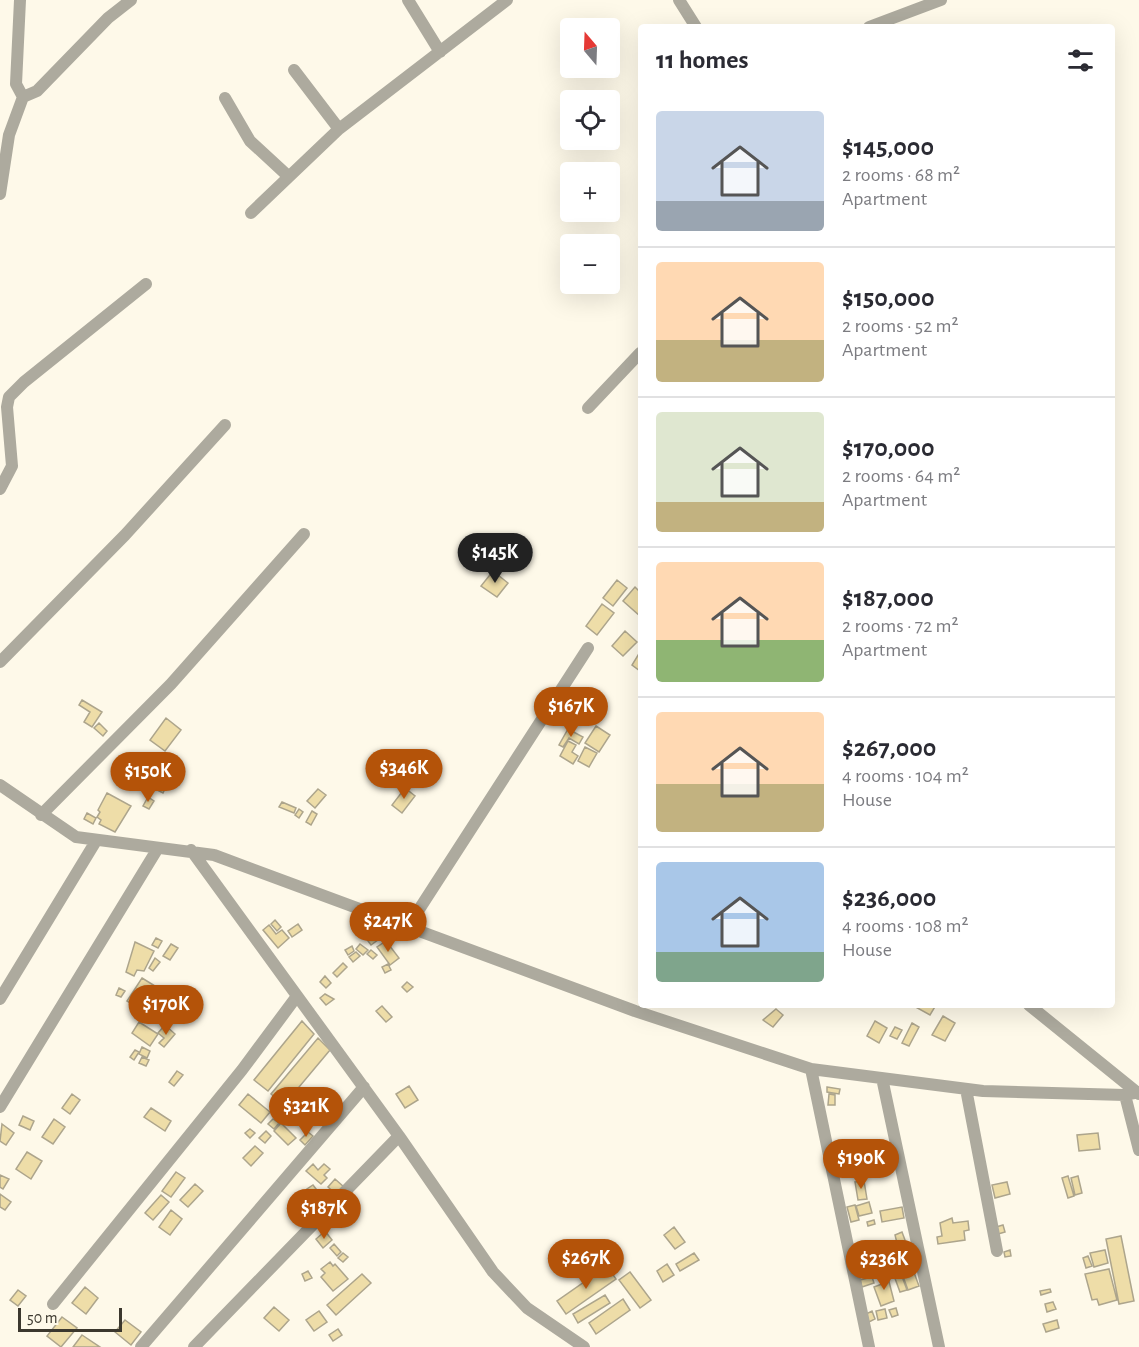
<!DOCTYPE html>
<html lang="en">
<head>
<meta charset="utf-8">
<style>
	:root { --surface:#fff; --page:#f7f7f7; --text:#2b2b33; --muted:#7c7c81; --line:#e1e1e2; --accent:#b45309 }
	body { margin:0; font-family:"Alegreya Sans",sans-serif; background:var(--page); color:var(--text); height:100vh; display:flex; flex-direction:column; font-size:22px; white-space:nowrap }
	* { box-sizing:border-box; margin:0 }
	p { font-size:20px; color:var(--muted) }
	.icon { flex:none; width:33px; height:33px; fill:none; stroke:currentColor; stroke-width:2; stroke-linecap:round; stroke-linejoin:round }
	.map { position:relative; flex:1; overflow:hidden }
	.sheet { position:absolute; left:638px; top:24px; width:477px; height:984px; display:flex; flex-direction:column; background:var(--surface); border-radius:6px; box-shadow:0 6px 24px #0002 }
	.sheet>* { flex:none }
	.needle { width:39px; rotate:341deg }
	.fabs { position:absolute; left:560px; top:18px; display:grid; gap:12px }
	.fabs a { display:grid; place-items:center; width:60px; height:60px; border-radius:6px; background:var(--surface); box-shadow:0 6px 24px #0002; font-size:30px }
	.scale { position:absolute; left:18px; bottom:15px; width:104px; box-sizing:border-box; padding-left:6px; border:3px solid #3c382e; border-top:0; font-size:16px; line-height:21px; white-space:nowrap; color:#3c382e; -webkit-text-stroke:4px #fef9e9; paint-order:stroke }
	.price { position:absolute; translate:-50% -51px; padding:0 14px; border-radius:21px; background:var(--accent); color:#fff; font-size:20px; line-height:39px; filter:drop-shadow(0 2px 3px #0008) }
	.price::after { content:''; position:absolute; left:50%; top:36px; width:18px; height:14px; margin-left:-9px; background:inherit; clip-path:polygon(0 0,100% 0,50% 100%) }
	.price.current { background:#222; color:#fff }
	ul { padding:0; list-style:none }
	li { display:flex; align-items:center; gap:18px; height:150px; padding:0 18px }
	li+li { border-top:2px solid var(--line) }
	li span { display:grid; place-items:center; flex:none; width:168px; height:120px; border-radius:6px; color:#555 }
	li>.icon { margin-inline-start:auto }
	span .icon { width:72px; height:72px; fill:#fffc; stroke-width:1 }
	li b { font-size:26px }
	h2 { display:flex; justify-content:space-between; align-items:center; height:72px; padding:0 18px; font-size:26px }
	.map>svg:first-child { display:block }
	.building { fill:#eedda8; stroke:#ada58c; stroke-width:1.5 }
	.lines { fill:none; stroke-linecap:round; stroke-linejoin:round }
	.minor { stroke:#adaa9e; stroke-width:12 }
</style>
</head>
<body>
<div class="map">
<svg width="1139" height="1347" viewBox="0 0 1139 1347">
	<rect width="100%" height="100%" fill="#fef9e9"/>
	<path class="building" d="M493,571L508,583L497,597L481,586Z
		M617,580L627,588L613,606L603,598Z
		M635,587L640,592V616L623,601Z
		M602,604L614,613L597,635L586,626Z
		M625,631L637,642L623,656L612,646Z
		M640,652V671L632,665Z
		M82,700L102,712L92,727L84,722L90,712L79,705Z
		M166,718L181,730L165,751L150,740Z
		M99,723L107,731L103,736L94,728Z
		M596,726L610,735L599,752L585,743Z
		M568,729L583,737L579,744L569,738L563,747L559,745Z
		M568,741L576,745L572,752L578,756L573,764L560,756Z
		M585,747L597,753L589,767L578,761Z
		M423,768L430,773L426,780L419,775Z
		M159,775L169,780L163,793L153,788Z
		M405,788L415,796L402,813L392,805Z
		M318,789L326,795L315,808L307,801Z
		M107,793L131,806L115,832L99,824L101,820L97,817L100,812L98,810Z
		M148,797L154,801L149,809L143,806Z
		M282,802L296,808L294,813L279,807Z
		M299,809L303,812L299,818L295,815Z
		M312,811L317,814L311,825L306,822Z
		M87,813L96,818L93,824L84,819Z
		M275,920L281,927L277,931L271,924Z
		M377,922L386,934L371,945L362,933Z
		M298,924L302,930L292,937L288,931Z
		M269,925L276,934L282,930L289,938L278,948L263,930Z
		M156,938L162,941L158,948L152,945Z
		M386,941L399,958L390,965L377,947Z
		M135,942L154,951L144,971L137,970L134,976L126,972Z
		M171,944L178,948L170,960L163,956Z
		M360,944L368,950L363,955L356,949Z
		M352,946L354,951L348,955L345,950Z
		M371,950L377,955L373,959L367,954Z
		M356,952L360,956L353,962L349,957Z
		M155,958L160,962L153,971L149,968Z
		M343,963L347,967L337,977L333,973Z
		M388,964L391,970L385,973L382,967Z
		M325,976L331,983L326,988L320,982Z
		M142,978L155,986L140,1009L127,1001Z
		M407,982L413,987L407,992L402,987Z
		M119,988L125,991L121,997L116,995Z
		M325,994L334,999L326,1005L320,998Z
		M912,1005H936L930,1015Z
		M382,1006L392,1017L386,1022L376,1011Z
		M776,1009L783,1015L773,1027L763,1020Z
		M943,1016L955,1023L945,1041L932,1035Z
		M302,1021L314,1034L268,1091L254,1080Z
		M875,1021L887,1028L879,1043L867,1036Z
		M139,1022L158,1034L150,1046L132,1033Z
		M912,1023L919,1027L909,1046L902,1043Z
		M165,1025L175,1034L164,1047L159,1043L164,1038L158,1033Z
		M895,1027L902,1030L897,1039L890,1036Z
		M318,1038L330,1050L284,1105L271,1094Z
		M142,1047L150,1051L147,1058L139,1054Z
		M135,1050L139,1052L134,1060L130,1057Z
		M142,1057L149,1060L146,1066L139,1063Z
		M177,1071L183,1075L174,1086L169,1082Z
		M409,1086L418,1100L405,1108L396,1094Z
		M827,1087L840,1089L839,1094L827,1092Z
		M72,1094L80,1100L70,1114L62,1108Z
		M248,1094L270,1112L261,1123L239,1105Z
		M829,1094L835,1095V1105H828Z
		M151,1108L171,1121L165,1131L144,1117Z
		M23,1116L34,1121L30,1130L19,1125Z
		M54,1119L65,1127L53,1144L42,1137Z
		M273,1119L279,1123L274,1129L268,1124Z
		M281,1123L296,1138L288,1145L274,1131Z
		M2,1124L14,1133L6,1145L0,1141Z
		M250,1129L255,1133L250,1138L245,1133Z
		M266,1131L271,1136L265,1143L259,1138Z
		M308,1132L313,1136L305,1145L300,1140Z
		M1098,1133L1100,1149L1079,1151L1077,1135Z
		M255,1146L263,1153L251,1166L243,1158Z
		M27,1152L42,1161L31,1179L16,1169Z
		M862,1153L865,1164L860,1165L857,1154Z
		M313,1164L318,1170L324,1164L330,1169L324,1175L327,1178L321,1184L306,1171Z
		M176,1172L185,1178L171,1197L162,1191Z
		M0,1175L9,1179L3,1189L0,1187Z
		M1068,1176L1074,1196L1068,1198L1062,1178Z
		M1078,1176L1082,1193L1075,1195L1071,1178Z
		M335,1179L344,1187L337,1195L328,1187Z
		M864,1181L867,1199L858,1200L855,1182Z
		M1007,1182L1010,1194L995,1198L992,1185Z
		M195,1184L203,1191L188,1207L180,1200Z
		M313,1185L316,1189L310,1194L307,1189Z
		M0,1194L11,1202L5,1210L0,1207Z
		M161,1195L169,1202L153,1220L145,1213Z
		M869,1202L872,1213L859,1216L856,1206Z
		M313,1205L317,1209L313,1214L309,1210Z
		M855,1205L859,1220L851,1222L847,1207Z
		M902,1207L904,1218L882,1222L880,1211Z
		M171,1210L182,1219L170,1235L159,1227Z
		M952,1218L953,1223L968,1221L969,1230L964,1231L965,1240L938,1244L937,1237L942,1236L940,1223Z
		M874,1220L875,1224L868,1226L867,1222Z
		M1003,1225L1005,1232L998,1234L996,1227Z
		M674,1227L685,1242L675,1249L664,1235Z
		M325,1231L332,1240L323,1248L316,1239Z
		M902,1232L905,1240L897,1243L895,1235Z
		M1121,1236L1134,1301L1119,1304L1106,1239Z
		M905,1242L908,1249L902,1251L899,1244Z
		M334,1244L341,1252L337,1256L330,1248Z
		M1010,1250L1011,1256L1005,1257L1004,1252Z
		M1105,1250L1108,1263L1094,1267L1090,1253Z
		M343,1253L348,1257L343,1262L338,1258Z
		M694,1253L699,1260L680,1271L676,1264Z
		M882,1256L888,1272L879,1275L875,1265L869,1267L867,1262Z
		M1088,1256L1092,1266L1086,1268L1083,1258Z
		M330,1262L333,1266L335,1264L348,1279L333,1291L321,1277L325,1273L321,1269Z
		M667,1264L674,1275L663,1282L657,1271Z
		M607,1266L616,1279L566,1314L557,1301Z
		M912,1267L919,1286L908,1290L901,1271Z
		M1109,1269L1117,1300L1099,1305L1097,1299L1092,1300L1085,1274Z
		M308,1271L312,1278L305,1281L302,1274Z
		M900,1271L907,1290L900,1292L893,1273Z
		M630,1272L651,1300L640,1308L619,1280Z
		M362,1274L371,1283L336,1315L327,1305Z
		M887,1274L894,1301L881,1306L874,1287L882,1284L879,1277Z
		M872,1277L874,1283L862,1287L860,1280Z
		M85,1287L98,1298L86,1314L72,1303Z
		M1050,1289L1051,1292L1041,1295L1040,1291Z
		M18,1290L26,1296L18,1306L10,1300Z
		M605,1295L610,1303L578,1323L573,1314Z
		M623,1299L630,1310L596,1334L589,1323Z
		M1053,1302L1056,1309L1047,1312L1045,1304Z
		M274,1307L289,1320L279,1331L264,1318Z
		M896,1308L898,1315L892,1317L889,1310Z
		M885,1309L887,1318L878,1320L876,1311Z
		M319,1311L327,1322L314,1331L306,1320Z
		M872,1311L875,1319L869,1322L866,1314Z
		M62,1317L77,1328L61,1347L47,1336Z
		M125,1320L141,1332L131,1345L115,1332Z
		M1057,1320L1059,1328L1046,1332L1043,1324Z
		M338,1329L342,1335L333,1341L329,1335Z
		M82,1335L100,1347H73Z"/>
	<g class="lines">
		<path class="minor" d="M20,0L16,84L23,97
			M408,0L440,52
			M679,0L696,27
			M869,27L941,0
			M294,70L339,129
			M225,98L250,141L288,176
			M0,194L9,135L23,97L37,91L108,18L131,0
			M251,213L339,129L507,0
			M588,408L640,353
			M0,489L12,466L7,407L9,397L24,382L146,284
			M0,662L125,535L225,425
			M0,785L76,837L214,855L635,1011L811,1069L983,1091L1125,1095L1139,1092
			M41,815L171,684L304,534
			M191,850L399,1136L493,1272L527,1308L584,1347
			M409,925L588,648
			M0,999L96,841
			M1029,1005L1139,1094
			M811,1069L869,1347
			M882,1078L939,1347
			M966,1089L997,1251
			M1125,1095L1139,1150
			M0,1107L158,848
			M53,1304L242,1070L297,996
			M141,1347L364,1087
			M194,1347L399,1136"/>
	</g>
</svg>
<div class="fabs">
<a><svg class="needle" viewBox="-14 -14 28 28"><path d="M0-13l5 13h-10z" fill="#e53935"/><path d="M0 13l5-13h-10z" fill="#7c7c81"/></svg></a>
<a><svg class="icon" aria-label="locate" viewBox="0 0 24 24"><circle cx="12" cy="12" r="6"/><path d="M12 2v4M12 18v4M2 12h4M18 12h4"/></svg></a>
<a>+</a>
<a>−</a>
</div>
<div class="scale">50 m</div>
<b class="price current" style="left:495px;top:584px">$145K</b>
<b class="price" style="left:571px;top:738px">$167K</b>
<b class="price" style="left:404px;top:800px">$346K</b>
<b class="price" style="left:148px;top:803px">$150K</b>
<b class="price" style="left:388px;top:953px">$247K</b>
<b class="price" style="left:166px;top:1036px">$170K</b>
<b class="price" style="left:306px;top:1138px">$321K</b>
<b class="price" style="left:861px;top:1190px">$190K</b>
<b class="price" style="left:324px;top:1240px">$187K</b>
<b class="price" style="left:586px;top:1290px">$267K</b>
<b class="price" style="left:884px;top:1291px">$236K</b>
<section class="sheet">
<h2>11 homes<svg class="icon" aria-label="filters" viewBox="0 0 24 24"><path d="M4 7h16M4 17h16"/><circle cx="9" cy="7" r="2"/><circle cx="15" cy="17" r="2"/></svg></h2>
<ul>
<li><span style="background:linear-gradient(#c9d6e8 75%,#9aa5b1 0)"><svg class="icon" aria-label="home" viewBox="0 0 24 24"><path d="M3 11l9-7 9 7M6 9v11h12V9"/></svg></span><div><b>$145,000</b><p>2 rooms · 68 m²</p><p>Apartment</p></div></li>
<li><span style="background:linear-gradient(#ffd9b3 65%,#c2b280 0)"><svg class="icon" aria-label="home" viewBox="0 0 24 24"><path d="M3 11l9-7 9 7M6 9v11h12V9"/></svg></span><div><b>$150,000</b><p>2 rooms · 52 m²</p><p>Apartment</p></div></li>
<li><span style="background:linear-gradient(#dfe7d0 75%,#c2b280 0)"><svg class="icon" aria-label="home" viewBox="0 0 24 24"><path d="M3 11l9-7 9 7M6 9v11h12V9"/></svg></span><div><b>$170,000</b><p>2 rooms · 64 m²</p><p>Apartment</p></div></li>
<li><span style="background:linear-gradient(#ffd9b3 65%,#8fb573 0)"><svg class="icon" aria-label="home" viewBox="0 0 24 24"><path d="M3 11l9-7 9 7M6 9v11h12V9"/></svg></span><div><b>$187,000</b><p>2 rooms · 72 m²</p><p>Apartment</p></div></li>
<li><span style="background:linear-gradient(#ffd9b3 60%,#c2b280 0)"><svg class="icon" aria-label="home" viewBox="0 0 24 24"><path d="M3 11l9-7 9 7M6 9v11h12V9"/></svg></span><div><b>$267,000</b><p>4 rooms · 104 m²</p><p>House</p></div></li>
<li><span style="background:linear-gradient(#a9c7e8 75%,#7fa58c 0)"><svg class="icon" aria-label="home" viewBox="0 0 24 24"><path d="M3 11l9-7 9 7M6 9v11h12V9"/></svg></span><div><b>$236,000</b><p>4 rooms · 108 m²</p><p>House</p></div></li>
</ul>
</section>
</div>
</body>
</html>
